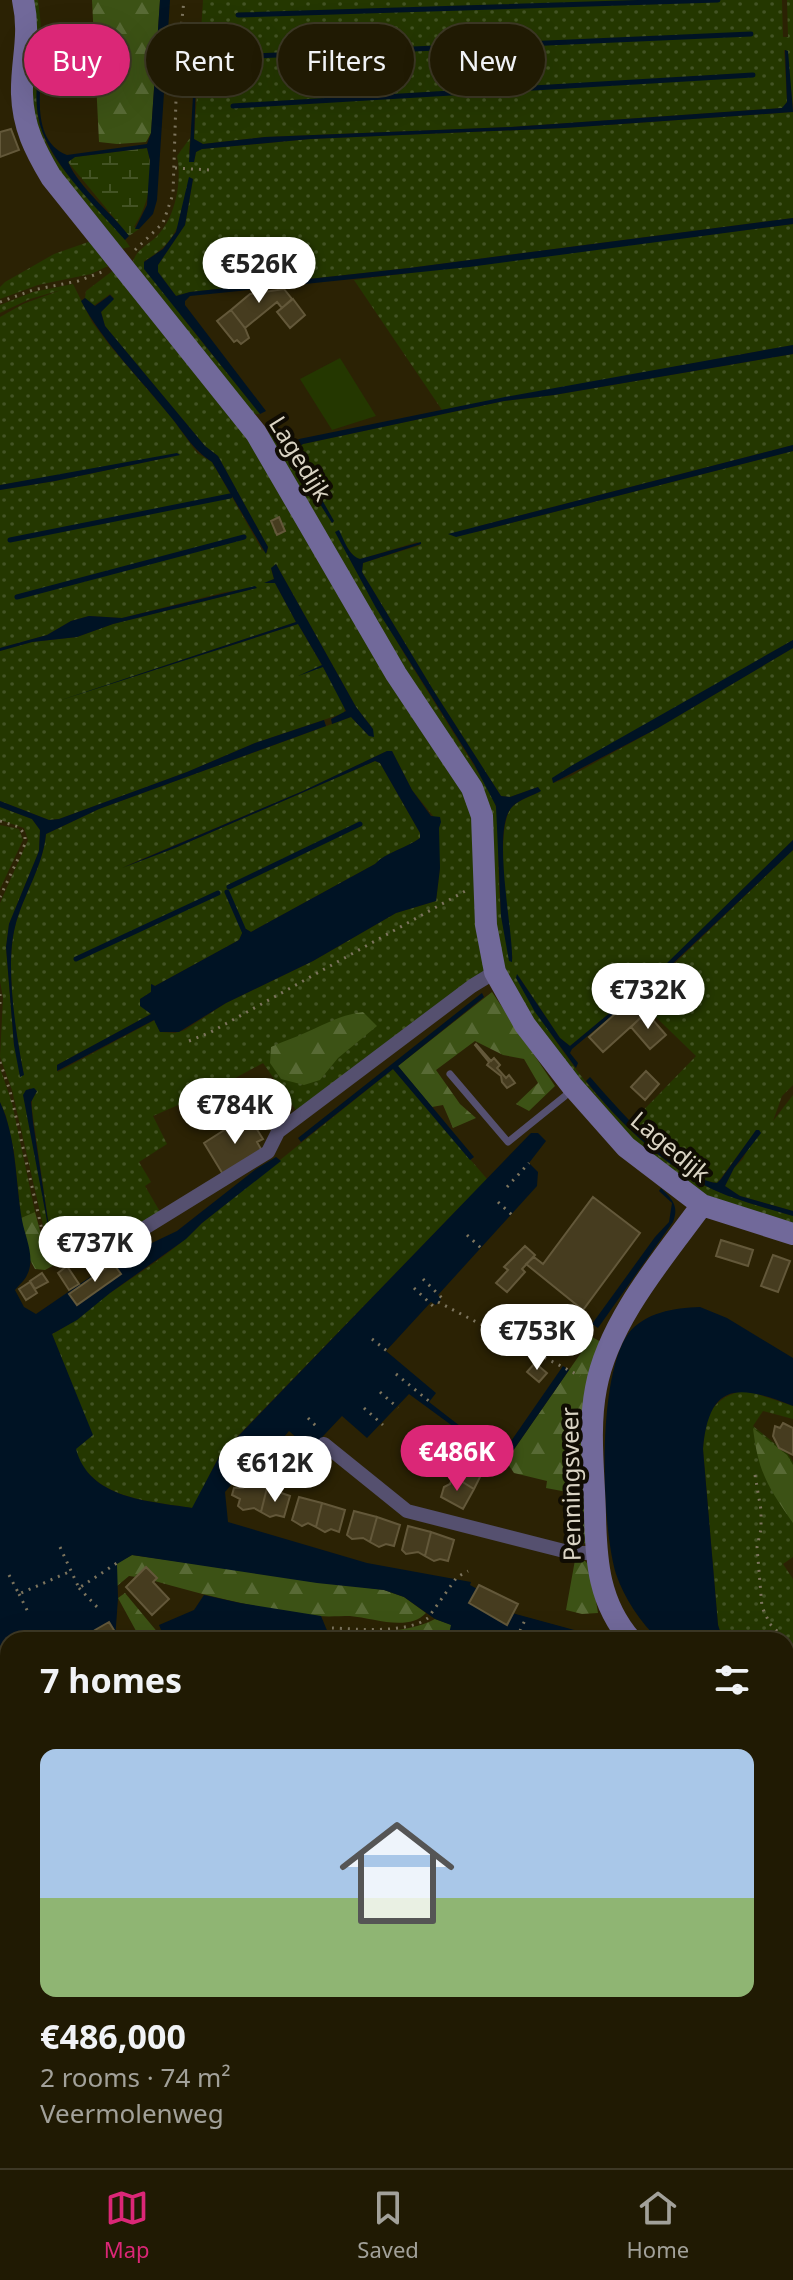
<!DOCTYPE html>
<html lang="en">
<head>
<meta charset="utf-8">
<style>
	:root { --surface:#201a03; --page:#2d2712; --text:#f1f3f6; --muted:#a2a19a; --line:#3d3825; --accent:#db2777 }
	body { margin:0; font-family:"Noto Sans",sans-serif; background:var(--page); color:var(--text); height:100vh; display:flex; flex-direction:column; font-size:30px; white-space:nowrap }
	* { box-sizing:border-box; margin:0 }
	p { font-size:26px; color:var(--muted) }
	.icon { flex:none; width:44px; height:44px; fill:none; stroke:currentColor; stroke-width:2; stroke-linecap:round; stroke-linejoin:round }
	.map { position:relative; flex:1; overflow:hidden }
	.drawer { position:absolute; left:0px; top:1632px; width:794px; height:536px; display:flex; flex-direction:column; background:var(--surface); border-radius:24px 24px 0 0; box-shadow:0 8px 32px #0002,0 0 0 2px var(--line) }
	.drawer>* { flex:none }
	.guide { position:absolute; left:24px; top:24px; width:746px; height:72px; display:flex; gap:16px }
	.price { position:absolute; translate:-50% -68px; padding:0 18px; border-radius:28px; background:#fff; color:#222; font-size:26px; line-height:52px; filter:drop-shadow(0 2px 4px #0008) }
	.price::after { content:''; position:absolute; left:50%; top:48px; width:24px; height:18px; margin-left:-12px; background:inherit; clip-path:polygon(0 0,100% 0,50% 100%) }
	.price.on { background:var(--accent); color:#fff }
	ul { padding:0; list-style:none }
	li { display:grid; align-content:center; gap:16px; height:424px; padding:0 40px }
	li span { display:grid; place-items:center; height:248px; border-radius:16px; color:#555 }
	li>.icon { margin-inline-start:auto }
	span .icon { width:144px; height:144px; fill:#fffc; stroke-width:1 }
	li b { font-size:34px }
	h2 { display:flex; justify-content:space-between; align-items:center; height:96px; padding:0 40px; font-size:34px }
	.tag { padding:0 28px; border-radius:36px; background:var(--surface); box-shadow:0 8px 32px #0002,0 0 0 2px var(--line); font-size:28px; line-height:72px }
	.tag.on { background:var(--accent); color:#fff }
	.dock { display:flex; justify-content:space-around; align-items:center; height:112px; border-top:2px solid var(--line); background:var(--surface); font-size:22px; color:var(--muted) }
	.dock a { display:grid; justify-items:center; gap:4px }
	.dock .on { color:var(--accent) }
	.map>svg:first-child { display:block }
	.grass { fill:url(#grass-dots); fill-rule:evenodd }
	.forest { fill:url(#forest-firs) }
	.wetland { fill:url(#wetland-marsh) }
	.pitch { fill:#243700 }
	.water { fill:#001324 }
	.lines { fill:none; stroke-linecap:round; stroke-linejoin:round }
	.stream { stroke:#001324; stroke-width:5 }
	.building { fill:#463c1f; stroke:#63583a; stroke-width:2 }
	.path { stroke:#7d755e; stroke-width:3; stroke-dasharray:2 6; stroke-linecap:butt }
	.lane { stroke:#55506f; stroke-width:7 }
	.street { stroke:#55506f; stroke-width:14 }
	.secondary { stroke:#71699a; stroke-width:22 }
	.labels { text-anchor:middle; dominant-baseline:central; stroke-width:8; stroke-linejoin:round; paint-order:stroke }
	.street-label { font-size:24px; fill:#dad4c4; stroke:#100c03 }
</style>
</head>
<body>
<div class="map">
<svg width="793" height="2168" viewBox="0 0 793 2168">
	<defs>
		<pattern id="grass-dots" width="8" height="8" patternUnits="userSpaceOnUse" patternTransform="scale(2)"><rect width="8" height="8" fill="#243700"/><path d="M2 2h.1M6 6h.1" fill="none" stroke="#435324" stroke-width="1.8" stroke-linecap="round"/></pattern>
		<pattern id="forest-firs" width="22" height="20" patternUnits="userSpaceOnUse" patternTransform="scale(2)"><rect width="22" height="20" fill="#3c5215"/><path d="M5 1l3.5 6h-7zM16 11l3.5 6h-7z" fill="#586a35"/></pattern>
		<pattern id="wetland-marsh" width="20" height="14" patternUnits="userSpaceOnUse" patternTransform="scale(2)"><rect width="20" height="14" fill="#243700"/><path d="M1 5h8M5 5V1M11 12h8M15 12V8" fill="none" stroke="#435324"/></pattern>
	</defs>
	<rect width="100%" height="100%" fill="#2b2204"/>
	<path class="grass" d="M31,0H38C39,10 41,21 41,31C42,59 33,88 38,117C47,170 103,204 130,247L121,249L48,161L32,118Z
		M203,0H782L783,37H788L787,0H793V105L786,50H784L787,102L783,108L511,127L265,137L203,144L194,139Z
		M793,112V218L409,268L190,292L176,296L158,272V265L185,225L193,179L189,178C183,216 180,241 144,261L146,267L144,269L148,270L186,322L260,414H250L133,262C136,249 150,244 158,235C176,216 182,181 177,156L190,138L189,153L194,162L196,152L201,149L310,139L564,128Z
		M793,224V345L442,410L354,280Z
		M94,240L108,266L91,274L38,285L0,299V287L5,282L54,254Z
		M115,269L238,421L462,788L474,819L487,969L298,1113L263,1063L215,1089L153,1116L167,1144L139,1162L151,1182L145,1186L162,1215L137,1227L115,1222L104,1224L49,1251L12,1090L0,1057L3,998L0,981V903L28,840L24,828L0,820V807L32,819L40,830L39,851L9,924L6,947L14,1045L24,1075C16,1036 5,966 15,927C23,895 43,867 46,834L99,809L351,717L369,736L371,726L356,707L276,564L271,569L274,579L265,583H275L296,622L116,682L298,624L345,705L344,713L255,743L187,772L59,819L49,820L0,801V651L32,642L77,637L113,624L256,588L225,592L122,618L89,616L71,621L47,635L0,648V490L55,481L180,455L0,485V317L23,304L61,290L30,299L0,313V305L33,292L73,284L92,322L110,346L171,417L197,453L212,462L262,550L267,553L268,547L218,456L205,446L105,326L101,312L114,298L110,294L93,306L85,298L86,291ZM387,751H392L412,790L434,817L440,868L436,901L396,913L313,961L226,1003L185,1030L175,1033L160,1032L155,1020L58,1072L57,1065L151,1014L140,1004L141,999L151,992L152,984L155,986L239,940L243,931L246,929L251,932L375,864C387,852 407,848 420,838V833L380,763L375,761L175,848L123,867L303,791ZM29,1088L37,1091L32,1100V1109L52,1247L32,1137Z
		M793,354V445L479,526L476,532L793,451V640L552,779L554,783L569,777L658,728L793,648V840L664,967H671L793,850V1085L782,1096L773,1121L793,1095V1211L740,1196L725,1186L734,1168L743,1159L756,1131L717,1183C689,1180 651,1141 631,1123L696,1056L635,997L655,979L653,977L570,1046L560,1038L518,975C554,1052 629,1147 706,1186C734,1200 764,1207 793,1216V1223L699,1194L666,1170L600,1111L515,996L495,944L490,829L401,667L267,437L272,428L332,523L334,521L296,454L297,448L303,444L504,401L554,395ZM336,532L355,558L361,559L417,542L421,545L363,563L362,572L435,693L501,796L510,797L538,787L540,792C531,796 519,800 512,807C494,826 508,933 513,960C499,927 499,892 498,856C498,835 500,814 492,795L406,657L361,580Z
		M0,825L19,829L23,840L0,889Z
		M0,1068L12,1103L35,1212L21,1218L14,1151L6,1116L0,1102Z
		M393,1069L487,1179L220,1454L193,1508C149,1501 90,1499 75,1449L92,1435L52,1334C75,1323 92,1305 113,1291C144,1270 176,1250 202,1223Z
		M745,1390L793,1406V1419L763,1411L753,1426L788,1454L793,1462V1557L783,1564L793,1579V1698L786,1694V1640H723L718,1625L703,1449C706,1415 710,1399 745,1390Z
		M0,1767L8,1775V2160H454L453,2168H0Z"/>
	<path class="forest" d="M92,0H160L151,133L146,142L117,144L99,142Z
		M492,992L555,1086L529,1111L516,1104L538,1083L524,1059L503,1055L475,1041L436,1070L460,1104L476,1118L453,1128L443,1105L432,1107L398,1066Z
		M363,1012L377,1026L338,1058L320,1080L304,1085L281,1079L270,1063L271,1047C283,1041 295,1038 307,1032C327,1023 341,1015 363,1012Z
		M35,1212L47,1256L106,1228H113L111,1234L45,1270L35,1269L30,1260L21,1218Z
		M592,1337L601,1342L586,1543L571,1546L567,1544L578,1494L546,1488L547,1481L514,1473L506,1461Z
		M753,1428L787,1455L793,1465V1523C768,1487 758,1472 753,1428Z
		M132,1555L384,1590L404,1597L426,1613C408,1632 374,1618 350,1616C339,1616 329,1617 319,1616C259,1610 201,1594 144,1578L129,1576L117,1586V1563Z
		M575,1560L585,1561L590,1566L598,1613L582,1614L566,1610Z
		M125,1593L164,1640H141L118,1598Z
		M435,1619L452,1625L449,1634L432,1640H343C374,1628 405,1635 435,1619Z"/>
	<path class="wetland" d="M147,148C155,175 149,204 134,227L139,229L129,236L68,162L75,157Z
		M0,1767L8,1775V1815L5,1819L8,1835L0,1811Z
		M793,2053V2146L786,2145V2054Z"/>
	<path class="pitch" d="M340,358L376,416L332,430L300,379Z"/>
	<path class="water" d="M160,0H170L157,200L153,214L139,229H135L147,205L150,160L147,148L75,157L68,162C80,189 111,212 129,236L125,240C97,207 44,159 38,115C35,97 37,78 39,60H43C40,90 31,141 67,155L147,144L151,133Z
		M785,50L788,51L793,112L564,128L310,139L202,149L196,152L194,162H189L194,80L196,79L194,139L203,144L265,137L511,127L782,108L787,102Z
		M189,177L193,179L185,225L158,265V272L176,296L190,292L409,268L793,218V224L469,267L190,296L185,301V305L266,411L260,414L144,269V262L163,249L176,232Z
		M110,295L114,299L101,312L105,326L205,446L218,456L268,547L266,554L212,462C192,449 185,434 170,416C140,378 104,344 81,301L85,298L95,306Z
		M793,345V354L554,395L504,401L303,444L297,448L296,454L334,521L332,523L272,428L275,426L284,438L294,443L299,439L505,397Z
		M793,445V451L476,532L456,537L448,534Z
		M177,453L180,455L55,481L0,490V485Z
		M339,530C344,540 349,556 360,559L421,542V544L363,563L362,572L435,693L501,796L510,797L538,787L541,791C532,796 520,799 513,806C490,827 514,932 512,962L509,961L501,916L496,806L474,764L376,608L335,532Z
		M276,564L356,707L373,729L374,737L369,736L351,717L332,724L331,719L346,711L323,667L298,676L322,665L298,624L58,701L296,622L275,583H264L274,579L271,568Z
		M255,586L257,588L113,624L77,637L32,642L0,651V648L47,635L71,621L89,616L122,618Z
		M793,640V648L658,728L553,783L552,778L571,766Z
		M324,720L326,726L99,809L46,834C43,867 23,895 15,927C5,967 16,1035 24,1075L20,1077L14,1045L6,947L9,924L39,851L40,830L32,819L0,807V801L49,820L59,819L187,772L255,743Z
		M387,751H392L412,790L431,816L440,817L441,822L439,828L440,868L436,901L396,913L313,961L226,1003L179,1032H160L154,1020L57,1071V1065L151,1014L140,1006V999L151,992V984L155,986L239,940L243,931L246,929L251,932L375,864C386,852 407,848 420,838V833L380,763L375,761L175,848L122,868L303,791Z
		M793,840V850L666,970L664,966Z
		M517,974L560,1038L570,1046L653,977L656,979L572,1049L570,1053L578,1063L576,1068L535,1012L516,978Z
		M482,993L484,997L398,1066L474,1157L470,1160L393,1069L301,1142L298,1138Z
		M590,1077C616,1106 678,1179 717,1183L721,1179L756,1130H759L761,1133L734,1168L725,1186L740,1196L793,1211V1216C764,1207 733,1200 706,1186C660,1162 618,1121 586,1081Z
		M34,1088L37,1091L31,1102L33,1122L52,1247L23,1095L26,1090Z
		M0,1102C17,1139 15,1180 22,1220C25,1237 36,1258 27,1275C25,1280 18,1286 15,1290L24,1307L36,1314L112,1262L177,1231L256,1169L276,1157L281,1161L202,1223L186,1239L110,1293L77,1320L52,1334L93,1435L76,1449C89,1499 149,1501 192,1508L220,1455L531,1133H538L546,1141L529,1163L538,1172L537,1186L438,1295L441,1299L436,1305L431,1302L386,1351L436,1393L429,1402L500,1457L563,1366L569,1370L506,1461L503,1463L409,1394L367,1438L342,1416L310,1450L289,1431L259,1467L250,1463L225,1492L228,1522L367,1563L471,1582L470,1585L512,1608V1613L611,1640H432L449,1634L451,1625L435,1619L404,1597L384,1590L317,1583L132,1555L117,1564L118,1598L115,1640H8L6,1774L0,1767Z
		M661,1188C673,1200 679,1206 673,1222L598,1328L592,1324L655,1237L669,1222L672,1203L659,1191Z
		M700,1307L727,1318L793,1358V1406C740,1385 709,1380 703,1449L718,1625L723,1640H659C641,1623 624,1598 616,1574C601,1524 597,1377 628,1334C645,1312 674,1308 700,1307Z
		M204,1595L240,1603L321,1616L331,1640H165L159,1625L194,1610Z
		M786,1694L793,1698V1767L786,1762Z
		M786,1769L793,1773V2053L786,2054Z"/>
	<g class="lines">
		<path class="stream" d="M238,15L718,0
			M234,57L751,34
			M233,106L753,75
			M10,540L230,496
			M17,597L244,537
			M229,887L360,824
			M227,892L244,931
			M76,959L218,893"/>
	</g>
	<path class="building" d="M11,129L19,150L0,157V132Z
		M284,289L292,299L282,308L277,302L245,328L231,310L250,294Z
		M293,299L305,315L290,328L277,312Z
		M231,310L245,328L249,338L241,344L237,340L234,342L217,321Z
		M279,517L285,531L277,535L271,521Z
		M633,998L646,1013L603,1052L589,1037Z
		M646,1012L666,1035L650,1049L631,1027Z
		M476,1044L491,1061L494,1058L500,1065L497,1068L506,1078L509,1075L515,1083L507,1088L502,1082L501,1076L487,1065L489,1062L475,1045Z
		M646,1071L659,1084L645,1100L631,1087Z
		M272,1087L291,1117L274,1126L256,1096Z
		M248,1115L263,1139L257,1142L263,1153L224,1176L204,1143Z
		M593,1197L640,1233L583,1310L526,1264L534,1257L543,1264Z
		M721,1240L753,1250L748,1266L716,1256Z
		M525,1246L535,1255L522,1269L525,1272L507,1292L496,1283L508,1270L504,1267Z
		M773,1255L790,1261L778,1292L761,1286Z
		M113,1263L121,1274L77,1305L69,1294Z
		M67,1266L79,1284L69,1290L58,1273Z
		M42,1273L48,1282L35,1289L30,1281Z
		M30,1282L37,1293L26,1300L19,1289Z
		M535,1363L547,1373L539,1382L527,1372Z
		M783,1423L793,1428V1455L779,1448L773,1436L775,1426L780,1428Z
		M466,1456L485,1467L474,1489L453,1476L455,1466L462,1463Z
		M453,1476L474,1489L463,1509L441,1497L444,1487L450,1484Z
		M244,1482L267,1488L261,1512L254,1508L243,1510L238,1506L240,1499L232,1495L234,1488H243Z
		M267,1488L290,1496L284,1517L276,1515L270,1517L261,1512Z
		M299,1497L322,1503L316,1527L308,1523L302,1526L292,1520Z
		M322,1503L345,1510L339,1532L331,1529L325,1532L316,1527Z
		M354,1511L377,1517L370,1542L363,1538L352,1539L347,1535Z
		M377,1517L400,1525L394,1546L386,1544L379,1547L370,1542Z
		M408,1526L431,1532L425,1556L418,1552L406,1554L402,1550Z
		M431,1532L454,1540L448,1561L440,1559L434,1561L425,1556Z
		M146,1567L157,1578L153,1582L169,1599L152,1615L126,1587Z
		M479,1585L518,1604L507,1625L469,1603Z
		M109,1622L120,1640H101L95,1630Z"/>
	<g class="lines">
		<path class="path" d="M178,69L218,72
			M175,168L211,170
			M135,250L163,223L173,194L177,68L184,0
			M0,302L33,290L78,281L102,272
			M0,821L19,827L25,835V844L0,897
			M0,994V1005
			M189,1041L211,1032L467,890
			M0,1062L10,1091L47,1252L111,1223L127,1226
			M507,1187L529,1163
			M498,1202L512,1215
			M467,1235L481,1248
			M423,1279L443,1299
			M414,1288L434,1307
			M438,1302L580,1376
			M372,1339L387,1351
			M396,1374L430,1402
			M380,1392L398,1408
			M364,1408L383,1425
			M308,1418L319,1429
			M755,1475L761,1510V1529L757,1547L762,1607L770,1624L785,1639L793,1643
			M60,1547L79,1588L117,1563
			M9,1575L19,1594L71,1571
			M79,1588L98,1608
			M19,1594L29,1614
			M332,1628C359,1629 406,1634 428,1618L457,1577L468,1571
			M520,1631L526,1618
			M0,1837L8,1845
			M0,1855L8,1862
			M0,2153L8,2150
			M170,2160L174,2168
			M409,2163L422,2168
			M23,2168L38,2160
			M122,2168L126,2160
			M308,2168V2160"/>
		<path class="lane" d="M450,1074L508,1142L565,1096L571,1088"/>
		<path class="street" d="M143,1229L268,1152L278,1132L472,986L495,972
			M295,1460L305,1468L324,1444L407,1511L572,1553H596
			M743,2160H767
			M786,2160H793
			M538,2168L628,2160"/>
		<path class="secondary" d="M23,0C31,36 21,61 22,94C23,127 35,150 51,177L256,433L396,674L472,788L482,816L486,925L495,972L525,1025L572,1086L626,1147L702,1205L793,1234
			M631,1640C599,1603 596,1562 595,1515C594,1473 588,1429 596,1388C608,1322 663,1258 702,1205
			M460,2168L461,2160"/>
	</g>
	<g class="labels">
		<g class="street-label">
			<text transform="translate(301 458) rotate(58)">Lagedijk</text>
			<text transform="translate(671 1146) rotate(40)">Lagedijk</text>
			<text transform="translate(570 1484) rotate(-91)">Penningsveer</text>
		</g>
	</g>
</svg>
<b class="price" style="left:259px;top:305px">€526K</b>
<b class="price" style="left:648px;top:1031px">€732K</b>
<b class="price" style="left:235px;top:1146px">€784K</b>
<b class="price" style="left:95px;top:1284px">€737K</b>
<b class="price" style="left:537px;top:1372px">€753K</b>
<b class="price on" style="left:457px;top:1493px">€486K</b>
<b class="price" style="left:275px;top:1504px">€612K</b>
<div class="guide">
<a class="tag on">Buy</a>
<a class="tag">Rent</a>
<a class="tag">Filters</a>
<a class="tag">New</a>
</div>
<section class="drawer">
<h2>7 homes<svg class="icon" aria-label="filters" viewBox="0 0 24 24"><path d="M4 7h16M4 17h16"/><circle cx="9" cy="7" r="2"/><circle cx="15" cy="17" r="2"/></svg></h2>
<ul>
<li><span style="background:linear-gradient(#a9c7e8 60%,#8fb573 0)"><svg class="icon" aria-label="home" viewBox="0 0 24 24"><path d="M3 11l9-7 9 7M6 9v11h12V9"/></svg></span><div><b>€486,000</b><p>2 rooms · 74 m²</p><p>Veermolenweg</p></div></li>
</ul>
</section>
</div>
<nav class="dock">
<a class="on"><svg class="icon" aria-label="map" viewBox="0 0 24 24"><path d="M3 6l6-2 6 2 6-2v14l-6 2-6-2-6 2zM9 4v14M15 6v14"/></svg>Map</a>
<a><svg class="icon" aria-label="saved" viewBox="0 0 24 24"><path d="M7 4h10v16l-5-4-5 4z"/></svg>Saved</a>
<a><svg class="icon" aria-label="home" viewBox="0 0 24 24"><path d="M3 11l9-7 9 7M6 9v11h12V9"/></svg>Home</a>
</nav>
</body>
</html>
